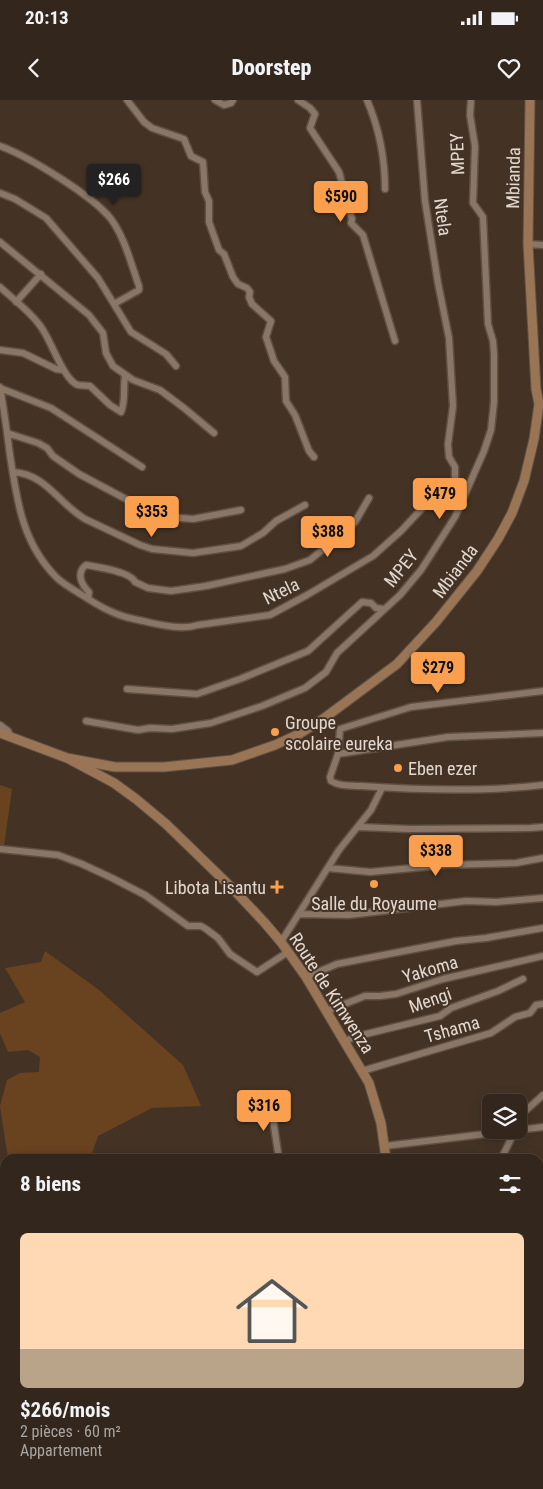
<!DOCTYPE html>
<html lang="fr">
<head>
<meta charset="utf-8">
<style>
	:root { --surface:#33261c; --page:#3e3229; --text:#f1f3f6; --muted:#a9a5a3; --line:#4e433b; --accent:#fa9f4e }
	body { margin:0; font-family:"Roboto Condensed",sans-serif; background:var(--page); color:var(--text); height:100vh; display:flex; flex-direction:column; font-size:19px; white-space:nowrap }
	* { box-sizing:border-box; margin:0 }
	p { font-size:16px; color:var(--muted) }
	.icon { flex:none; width:28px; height:28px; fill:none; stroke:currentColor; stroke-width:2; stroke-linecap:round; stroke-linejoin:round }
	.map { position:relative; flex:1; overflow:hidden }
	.side { position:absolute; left:0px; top:1054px; width:544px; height:336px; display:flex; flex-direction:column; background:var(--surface); border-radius:15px 15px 0 0; box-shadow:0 2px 12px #0003,0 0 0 1px var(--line) }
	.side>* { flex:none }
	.tools { position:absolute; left:482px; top:994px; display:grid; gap:10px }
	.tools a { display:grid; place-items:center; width:45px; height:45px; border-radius:8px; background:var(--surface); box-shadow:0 2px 12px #0003,0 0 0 1px var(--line); font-size:25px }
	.price { position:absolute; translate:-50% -42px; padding:0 11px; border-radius:5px; background:var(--accent); color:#111; font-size:16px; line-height:32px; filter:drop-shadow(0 1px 2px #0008) }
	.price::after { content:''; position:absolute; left:50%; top:30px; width:15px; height:11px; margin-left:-8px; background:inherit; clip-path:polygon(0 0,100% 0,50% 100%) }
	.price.selected { background:#222; color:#fff }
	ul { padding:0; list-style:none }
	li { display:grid; align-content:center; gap:10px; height:265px; padding:0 20px }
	li span { display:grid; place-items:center; height:155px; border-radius:8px; color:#555 }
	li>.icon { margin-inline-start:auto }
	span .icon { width:90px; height:90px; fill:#fffc; stroke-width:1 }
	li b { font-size:21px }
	h2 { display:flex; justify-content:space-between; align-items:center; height:60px; padding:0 20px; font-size:21px }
	.status { display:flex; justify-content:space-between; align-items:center; height:35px; padding:0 25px; background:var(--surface); direction:ltr }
	.status svg { height:14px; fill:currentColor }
	header { display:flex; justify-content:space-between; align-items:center; height:65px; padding:0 20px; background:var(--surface); font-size:22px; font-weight:800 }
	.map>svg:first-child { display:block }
	.green { fill:#694220 }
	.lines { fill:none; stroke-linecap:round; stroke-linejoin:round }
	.stream { stroke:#2f1500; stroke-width:2 }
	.street-casing { stroke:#5e5043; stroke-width:9 }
	.secondary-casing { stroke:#5e5043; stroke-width:11 }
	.street { stroke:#8a7667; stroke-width:6 }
	.secondary { stroke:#997555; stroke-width:9 }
	.poi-dot { fill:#fa9f4e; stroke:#443325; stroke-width:2 }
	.labels { text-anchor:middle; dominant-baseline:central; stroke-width:4; stroke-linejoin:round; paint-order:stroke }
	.street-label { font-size:18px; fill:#e3d8cf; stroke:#443325 }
	.poi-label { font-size:18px; fill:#e3d8cf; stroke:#443325; text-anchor:start }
</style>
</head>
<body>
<div class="status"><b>20:13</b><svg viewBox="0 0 49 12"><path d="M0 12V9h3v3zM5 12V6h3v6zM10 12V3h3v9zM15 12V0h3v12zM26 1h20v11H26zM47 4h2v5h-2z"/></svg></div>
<header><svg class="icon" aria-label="back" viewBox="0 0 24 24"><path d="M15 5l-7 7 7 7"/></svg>Doorstep<svg class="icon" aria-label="heart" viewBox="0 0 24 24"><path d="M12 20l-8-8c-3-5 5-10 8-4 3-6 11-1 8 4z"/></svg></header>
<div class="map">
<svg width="543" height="1389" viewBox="0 0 543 1389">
	<rect width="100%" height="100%" fill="#443325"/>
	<path class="green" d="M0,685L12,689L4,746H0Z
		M45,851L99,890L183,965L201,1006L152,1008L98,1036L90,1059H8L0,1006L7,980L20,973L39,972L40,957L28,950L8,952L0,933V913L25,902L5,868L41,862Z"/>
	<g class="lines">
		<path class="stream" d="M72,1389V1385"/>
		<g class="street-casing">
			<path id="street" d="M127,0L144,22L152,28L184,39L191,56L203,62L205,92L209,101V122L219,150L224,154L233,177L238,184L247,188L250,192L249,197L252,204L271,221L266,237L274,261L285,277L286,301L295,315L309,351L314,357
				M215,0L224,5L231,3L233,0
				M298,0L310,8L315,14L310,28L339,72L352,119L351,123L363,135L395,241
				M367,0C379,28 385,59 385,89
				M0,46C28,56 93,96 111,119C125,138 131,164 139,186V190L114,204
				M0,93L15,99L46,118L98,178L131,232L166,254L176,266
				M0,142L89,215L103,233L106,253L113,266L133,280L160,290L184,308L214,333
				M528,144L543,145
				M0,187C14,200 31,212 41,227C51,240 64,281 78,285C81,286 86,285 90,286L110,305L121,312C126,300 123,289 125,276
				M16,202L41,174
				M0,250L23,253L56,269L63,270
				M0,287C4,310 7,332 10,355C17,401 22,443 57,478C65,485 74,490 82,495C99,506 114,515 134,519C153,523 179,531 198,525L270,515L307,495L373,456L401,431L429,401L438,400L449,395L455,379V367L449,357L448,344L453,306L449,238L438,183L425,101L417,0
				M0,288L51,308L142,367
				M7,333L38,343L47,348L53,356L79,374L154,414L169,417L193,419L241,410
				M13,372C46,374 58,403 85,419L140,445L152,449L193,453L241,446L263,433L276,421L305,405
				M88,499L89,492C81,484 76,473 86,465C98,467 131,472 135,482L148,488L171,491L206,486L285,469L310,460L338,437L355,422L369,398
				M127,589L197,594L240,579L308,551L362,502L371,503L376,508L384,509
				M543,591L411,607L340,629L338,654L330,677L331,681C341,687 350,685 361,686C419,690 485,692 543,685
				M86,621L138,630L150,628L172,629L211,623L262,606L305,588L326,572L337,553L400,495L421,470L455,417L484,351L491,330L494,302V254L493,241L488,224L483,117L473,103L475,46L470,15L471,0
				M0,625L8,631L11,637
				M338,654L448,637L543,633
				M359,727L410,729L530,728L543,727
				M0,749L58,755L82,764L112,778L145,795L188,826H201L206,829L218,838L230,854L257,872L288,852
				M328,768L370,772L445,765L516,763L543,758
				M299,814L349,815L466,801L496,802L543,798
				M281,842L339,750L371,710L382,688
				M306,877L337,864L456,841L486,838L543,828
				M327,911L365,896H380L396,894L443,879L543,856
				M344,941L366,934L440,916L451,908L498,891L523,879
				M362,971L491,933L515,917L530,913L536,905L543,904
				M273,1004L274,1026L279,1059
				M519,1018L522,1014L543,995
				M385,1046L543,1027
				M501,1059L515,1031
				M539,1067L543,1066
				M539,1107H543
				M539,1146L543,1145
				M539,1183H543
				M539,1225L543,1224
				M0,1242L5,1263
				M539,1259H543
				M0,1344L5,1343
				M539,1370L543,1369
				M297,1385L300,1389
				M396,1385L403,1389
				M475,1385L478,1389
				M11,1389L12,1385
				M497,1389L504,1385"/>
		</g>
		<g class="secondary-casing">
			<path id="secondary" d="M0,633L67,658L114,683L136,699L166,724L233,789L264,822L281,842L306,877L369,983L381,1023L386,1059
				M67,658L115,667H164L232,660L275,645L299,634L323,619L397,564L436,522L477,471L498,439L512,413L524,381L534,339L539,304L536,289L528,144L530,0
				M539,1308L543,1313"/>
		</g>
		<use href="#street" class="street"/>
		<use href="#secondary" class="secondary"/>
	</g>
	<g class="poi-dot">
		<circle cx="275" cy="632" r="5"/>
		<circle cx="398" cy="668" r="5"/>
		<circle cx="374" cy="784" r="5"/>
		<path d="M274.5 779.5h5v5h5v5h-5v5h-5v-5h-5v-5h5z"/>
	</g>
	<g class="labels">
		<g class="street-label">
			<text transform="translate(457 54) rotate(-92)">MPEY</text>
			<text transform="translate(513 78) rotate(-89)">Mbianda</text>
			<text transform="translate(443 117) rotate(82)">Ntela</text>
			<text transform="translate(401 468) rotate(-51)">MPEY</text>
			<text transform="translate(455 471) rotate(-53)">Mbianda</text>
			<text transform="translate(281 491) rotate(-26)">Ntela</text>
			<text transform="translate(430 869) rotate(-16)">Yakoma</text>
			<text transform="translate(332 893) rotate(57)">Route de Kimwenza</text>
			<text transform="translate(430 900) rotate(-19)">Mengi</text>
			<text transform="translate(452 929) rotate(-16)">Tshama</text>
		</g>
		<g class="poi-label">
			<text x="285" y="622">Groupe<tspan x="285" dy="21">scolaire eureka</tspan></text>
			<text x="408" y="668">Eben ezer</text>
			<text x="266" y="787" text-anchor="end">Libota Lisantu</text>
			<text x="374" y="803" text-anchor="middle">Salle du Royaume</text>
		</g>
	</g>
</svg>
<div class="tools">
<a><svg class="icon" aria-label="layers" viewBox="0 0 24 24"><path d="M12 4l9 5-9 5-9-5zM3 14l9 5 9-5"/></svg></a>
</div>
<b class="price selected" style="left:114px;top:106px">$266</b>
<b class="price" style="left:341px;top:123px">$590</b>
<b class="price" style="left:440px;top:420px">$479</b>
<b class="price" style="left:152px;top:438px">$353</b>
<b class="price" style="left:328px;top:458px">$388</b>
<b class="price" style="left:438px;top:594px">$279</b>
<b class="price" style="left:436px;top:777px">$338</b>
<b class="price" style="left:264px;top:1032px">$316</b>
<section class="side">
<h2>8 biens<svg class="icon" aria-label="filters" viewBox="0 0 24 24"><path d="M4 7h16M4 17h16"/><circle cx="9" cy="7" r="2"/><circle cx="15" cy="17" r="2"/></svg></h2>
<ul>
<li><span style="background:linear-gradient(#ffd9b3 75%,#b9a48a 0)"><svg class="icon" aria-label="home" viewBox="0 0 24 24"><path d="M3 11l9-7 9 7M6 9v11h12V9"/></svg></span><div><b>$266/mois</b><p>2 pièces · 60 m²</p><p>Appartement</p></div></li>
</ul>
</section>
</div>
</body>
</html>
